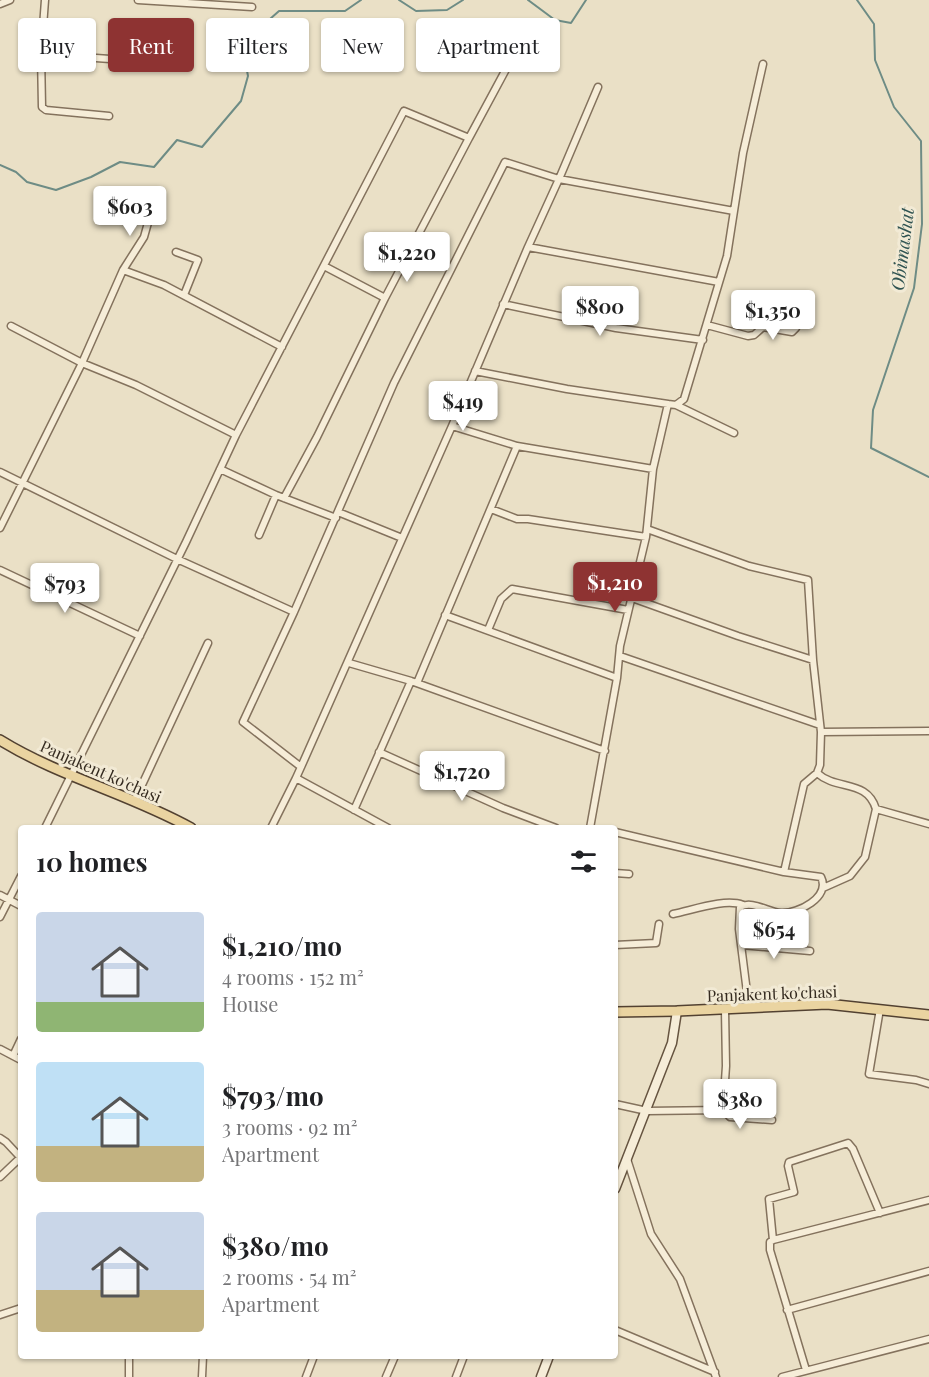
<!DOCTYPE html>
<html lang="en">
<head>
<meta charset="utf-8">
<style>
	:root { --surface:#fff; --page:#f2f2f2; --text:#202124; --muted:#757577; --accent:#8e3332 }
	body { margin:0; font-family:"Playfair Display",serif; background:var(--page); color:var(--text); height:100vh; display:flex; flex-direction:column; font-size:22px; white-space:nowrap }
	* { box-sizing:border-box; margin:0 }
	p { font-size:20px; color:var(--muted) }
	.icon { flex:none; width:33px; height:33px; fill:none; stroke:currentColor; stroke-width:2; stroke-linecap:round; stroke-linejoin:round }
	.map { position:relative; flex:1; overflow:hidden }
	.panel { position:absolute; left:18px; top:825px; width:600px; height:534px; display:flex; flex-direction:column; background:var(--surface); border-radius:6px; box-shadow:0 2px 4px #0004 }
	.panel>* { flex:none }
	.banner { position:absolute; left:18px; top:18px; width:600px; height:54px; display:flex; gap:12px }
	.price { position:absolute; translate:-50% -51px; padding:0 14px; border-radius:6px; background:#fff; color:#222; font-size:20px; line-height:39px; filter:drop-shadow(0 2px 3px #0008) }
	.price::after { content:''; position:absolute; left:50%; top:36px; width:18px; height:14px; margin-left:-9px; background:inherit; clip-path:polygon(0 0,100% 0,50% 100%) }
	.price.on { background:var(--accent); color:#fff }
	ul { padding:0; list-style:none }
	li { display:flex; align-items:center; gap:18px; height:150px; padding:0 18px }
	li span { display:grid; place-items:center; flex:none; width:168px; height:120px; border-radius:6px; color:#555 }
	li>.icon { margin-inline-start:auto }
	span .icon { width:72px; height:72px; fill:#fffc; stroke-width:1 }
	li b { font-size:26px }
	h2 { display:flex; justify-content:space-between; align-items:center; height:72px; padding:0 18px; font-size:26px }
	.chip { padding:0 21px; border-radius:6px; background:var(--surface); box-shadow:0 2px 4px #0004; font-size:21px; line-height:54px }
	.chip.on { background:var(--accent); color:#fff }
	.map>svg:first-child { display:block }
	.lines { fill:none; stroke-linecap:round; stroke-linejoin:round }
	.stream { stroke:#6e8c85; stroke-width:2 }
	.minor-casing { stroke:#84725d; stroke-width:9 }
	.secondary-casing { stroke:#665440; stroke-width:11 }
	.primary-casing { stroke:#524131; stroke-width:12 }
	.minor { stroke:#f6edd8; stroke-width:6 }
	.secondary { stroke:#f6edd8; stroke-width:8 }
	.primary { stroke:#ead4a1; stroke-width:9 }
	.labels { text-anchor:middle; dominant-baseline:central; stroke-width:6; stroke-linejoin:round; paint-order:stroke }
	.street-label { font-size:16px; fill:#352b20; stroke:#f2ead5 }
	.water-label { font-size:18px; font-style:italic; fill:#305452; stroke:#f2ead5 }
</style>
</head>
<body>
<div class="map">
<svg width="929" height="1377" viewBox="0 0 929 1377">
	<rect width="100%" height="100%" fill="#eae0c6"/>
	<g class="lines">
		<path class="stream" d="M399,0L416,11L447,10L463,0
			M528,0L555,20L571,23L586,0
			M857,0L874,24L875,60L894,107L921,141L922,224L914,288L873,410L871,448L929,477
			M0,165L16,172L27,182L56,190L91,177L120,162L154,167L177,140L202,147L241,101L248,76L243,50L261,27L279,11H345L361,0"/>
		<g class="minor-casing">
			<path id="minor" d="M45,0L41,54L42,107L46,110L109,116
				M138,0L252,7
				M0,4L10,0
				M41,54L165,63
				M469,138L511,60
				M528,247L559,179L598,87
				M176,252L198,260L184,295
				M324,266L385,298
				M123,270L144,237L151,212
				M503,304L616,328L703,340
				M707,325L748,336L754,335L763,327L792,332L796,328L808,297
				M11,326L82,363L136,385L236,435L186,542L45,828
				M475,371L567,389L668,404L676,405L684,399L727,256L743,153L763,64
				M676,405L734,433
				M452,426L517,446L653,469
				M236,435L404,111L469,138L385,298L317,437L284,498
				M220,469L276,495L336,518
				M0,472L177,559L294,612L243,722L301,767L296,778L388,828
				M491,509L517,519H528L646,537
				M338,512L402,538
				M0,528L82,363L123,270L164,285L282,347
				M259,535L276,495
				M0,570L140,636
				M632,598L738,636L813,660
				M294,612L394,383L505,162L559,179L734,211
				M445,615L617,678
				M488,630L501,599L512,589L628,610
				M620,656L820,725
				M349,663L411,681L605,751
				M821,732L929,731
				M379,752L503,808L556,828
				M301,767L452,426L528,247L719,282
				M817,773C837,791 867,779 876,809L865,857L850,876L823,888
				M134,802L208,643
				M876,809L929,824
				M354,810L411,681L417,683L517,446
				M271,828L296,778
				M590,828L617,678L620,646L646,537L653,469L668,404
				M615,832L784,872L804,784L817,773L820,765L821,732L813,660L808,580L749,566L647,529
				M615,873L629,874
				M0,895L21,906
				M673,914C693,910 725,898 743,905
				M0,917L21,876
				M615,945L656,943L659,924
				M741,945L810,951
				M749,1008L739,929L740,907C752,900 768,912 781,913C798,914 831,897 821,877L784,872
				M880,1009L869,1074L916,1080L929,1084
				M0,1049L21,1060
				M13,1056L21,1039
				M615,1104L647,1111L723,1110L726,1066L725,1010
				M723,1110L730,1117L772,1120
				M0,1138L6,1142L20,1157
				M627,1159L651,1234L680,1279L716,1377
				M0,1177L21,1157
				M773,1240L929,1200
				M787,1310L929,1271
				M0,1315L21,1308
				M615,1330L715,1372
				M806,1370L770,1250V1242L773,1240L769,1199L794,1192L788,1166L789,1162L848,1143L853,1149L880,1213
				M129,1377V1356
				M202,1377L203,1356
				M306,1377L314,1356
				M386,1377L395,1356
				M456,1377L464,1356
				M782,1377L929,1339"/>
		</g>
		<g class="secondary-casing">
			<path id="secondary" d="M615,1189L672,1043L677,1011
				M541,1377L549,1356"/>
		</g>
		<g class="primary-casing">
			<path id="primary" d="M0,740C60,777 130,794 191,828
				M615,1012L677,1011L827,1004L929,1015"/>
		</g>
		<use href="#minor" class="minor"/>
		<use href="#secondary" class="secondary"/>
		<use href="#primary" class="primary"/>
	</g>
	<g class="labels">
		<g class="street-label">
			<text transform="translate(101 771) rotate(24)">Panjakent ko'chasi</text>
			<text transform="translate(772 993) rotate(-2)">Panjakent ko'chasi</text>
		</g>
		<g class="water-label">
			<text transform="translate(902 249) rotate(-83)">Obimashat</text>
		</g>
	</g>
</svg>
<b class="price" style="left:130px;top:237px">$603</b>
<b class="price" style="left:407px;top:283px">$1,220</b>
<b class="price" style="left:600px;top:337px">$800</b>
<b class="price" style="left:773px;top:341px">$1,350</b>
<b class="price" style="left:463px;top:432px">$419</b>
<b class="price on" style="left:615px;top:613px">$1,210</b>
<b class="price" style="left:65px;top:614px">$793</b>
<b class="price" style="left:462px;top:802px">$1,720</b>
<b class="price" style="left:774px;top:960px">$654</b>
<b class="price" style="left:740px;top:1130px">$380</b>
<div class="banner">
<a class="chip">Buy</a>
<a class="chip on">Rent</a>
<a class="chip">Filters</a>
<a class="chip">New</a>
<a class="chip">Apartment</a>
</div>
<section class="panel">
<h2>10 homes<svg class="icon" aria-label="filters" viewBox="0 0 24 24"><path d="M4 7h16M4 17h16"/><circle cx="9" cy="7" r="2"/><circle cx="15" cy="17" r="2"/></svg></h2>
<ul>
<li><span style="background:linear-gradient(#c9d6e8 75%,#8fb573 0)"><svg class="icon" aria-label="home" viewBox="0 0 24 24"><path d="M3 11l9-7 9 7M6 9v11h12V9"/></svg></span><div><b>$1,210/mo</b><p>4 rooms · 152 m²</p><p>House</p></div></li>
<li><span style="background:linear-gradient(#bfe0f5 70%,#c2b280 0)"><svg class="icon" aria-label="home" viewBox="0 0 24 24"><path d="M3 11l9-7 9 7M6 9v11h12V9"/></svg></span><div><b>$793/mo</b><p>3 rooms · 92 m²</p><p>Apartment</p></div></li>
<li><span style="background:linear-gradient(#c9d6e8 65%,#c2b280 0)"><svg class="icon" aria-label="home" viewBox="0 0 24 24"><path d="M3 11l9-7 9 7M6 9v11h12V9"/></svg></span><div><b>$380/mo</b><p>2 rooms · 54 m²</p><p>Apartment</p></div></li>
</ul>
</section>
</div>
</body>
</html>
